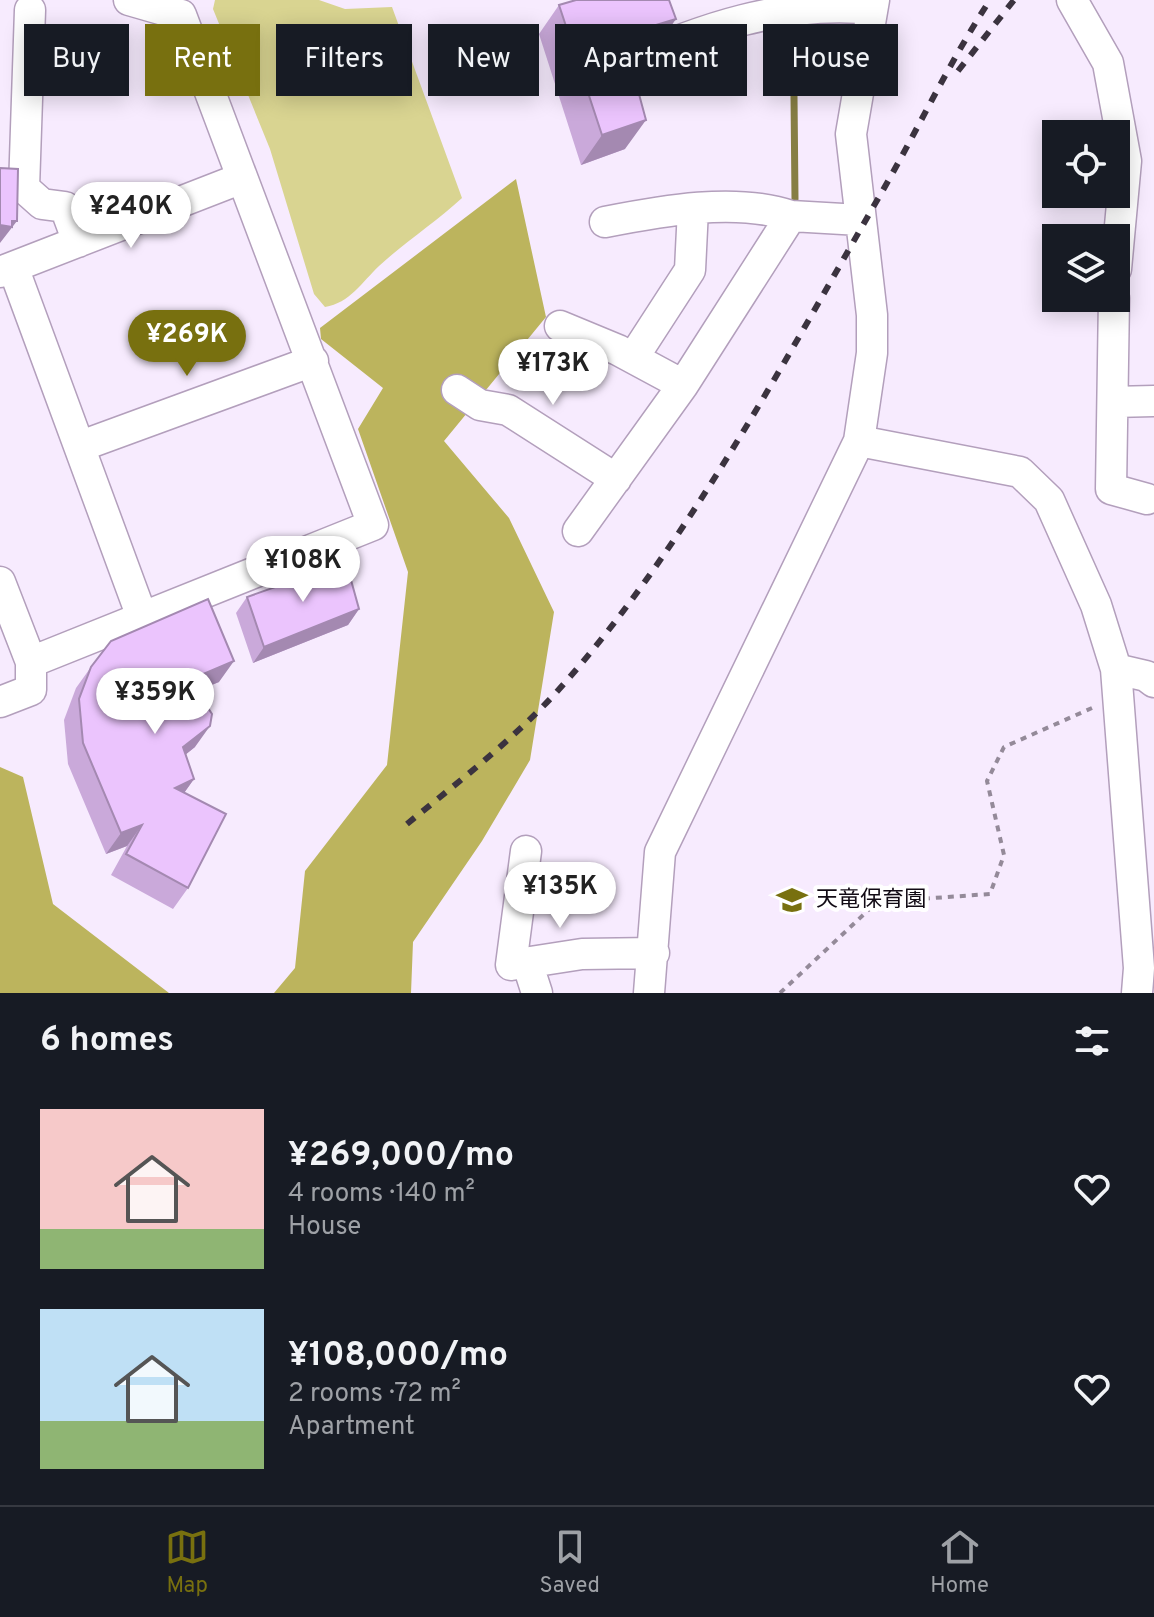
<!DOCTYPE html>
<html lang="en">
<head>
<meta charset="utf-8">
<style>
	:root { --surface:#171b24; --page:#242831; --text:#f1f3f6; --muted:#9ea1a6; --line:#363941; --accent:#78700f }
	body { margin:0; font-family:Overpass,"Noto Sans JP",sans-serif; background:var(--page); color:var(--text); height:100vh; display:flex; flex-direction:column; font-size:30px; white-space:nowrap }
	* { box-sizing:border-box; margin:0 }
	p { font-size:26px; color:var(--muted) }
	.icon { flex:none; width:44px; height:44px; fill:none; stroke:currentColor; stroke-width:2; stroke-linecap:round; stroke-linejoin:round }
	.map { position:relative; height:993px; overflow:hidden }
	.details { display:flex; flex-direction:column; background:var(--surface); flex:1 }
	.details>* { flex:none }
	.hud { position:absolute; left:24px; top:24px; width:1106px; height:72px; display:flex; gap:16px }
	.tools { position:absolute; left:1042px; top:120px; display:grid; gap:16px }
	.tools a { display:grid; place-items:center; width:88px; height:88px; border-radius:0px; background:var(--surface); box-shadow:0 4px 20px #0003; font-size:40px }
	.price { position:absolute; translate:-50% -68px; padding:0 18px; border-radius:28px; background:#fff; color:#222; font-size:26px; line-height:52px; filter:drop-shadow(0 2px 4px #0008) }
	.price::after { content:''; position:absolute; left:50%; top:48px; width:24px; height:18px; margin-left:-12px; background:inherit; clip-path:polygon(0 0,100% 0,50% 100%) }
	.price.on { background:var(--accent); color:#fff }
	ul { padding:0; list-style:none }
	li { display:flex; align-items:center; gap:24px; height:200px; padding:0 40px }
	li span { display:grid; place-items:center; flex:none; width:224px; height:160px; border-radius:0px; color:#555 }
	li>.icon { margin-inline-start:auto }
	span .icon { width:96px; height:96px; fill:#fffc; stroke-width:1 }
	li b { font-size:34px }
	h2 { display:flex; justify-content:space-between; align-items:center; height:96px; padding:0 40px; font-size:34px }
	.tag { padding:0 28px; border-radius:0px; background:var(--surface); box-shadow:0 4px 20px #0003; font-size:28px; line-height:72px }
	.tag.on { background:var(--accent); color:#fff }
	.dock { display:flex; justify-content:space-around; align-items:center; height:112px; border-top:2px solid var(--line); background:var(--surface); font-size:22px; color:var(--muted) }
	.dock a { display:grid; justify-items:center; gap:4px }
	.dock .on { color:var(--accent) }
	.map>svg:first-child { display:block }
	.green { fill:#d9d491 }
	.forest { fill:#bcb45d }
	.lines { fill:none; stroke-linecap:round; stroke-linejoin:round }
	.stream { stroke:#867e44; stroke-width:7 }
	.minor-casing { stroke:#b39fbc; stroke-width:33 }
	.path { stroke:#948a99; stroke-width:4; stroke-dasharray:6 6; stroke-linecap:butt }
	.minor { stroke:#fff; stroke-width:30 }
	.rail { stroke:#3b333f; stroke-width:6; stroke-dasharray:10 10; stroke-linecap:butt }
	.wall { fill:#caa9da }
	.shaded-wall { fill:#a489b1 }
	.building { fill:#ebc4fd; stroke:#a489b1; stroke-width:2 }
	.labels { text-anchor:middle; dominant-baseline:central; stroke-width:8; stroke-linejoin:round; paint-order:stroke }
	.poi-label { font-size:22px; fill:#110a14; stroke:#fff; text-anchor:start }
</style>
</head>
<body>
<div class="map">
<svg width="1154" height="993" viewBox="0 0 1154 993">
	<rect width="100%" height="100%" fill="#f7ebfe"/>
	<path class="green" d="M215,0H319L345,9L392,7L462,198C436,222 405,242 379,266C362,282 350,303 325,307L314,294L270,149L213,9Z"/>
	<path class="forest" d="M516,179L546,317L444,441L509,518L554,612L530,760L482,841L413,942L411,993H274L295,968L305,871L387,765L408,572L358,429L383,388L321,339L320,328Z
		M0,767L23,777L53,904L169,993H0Z"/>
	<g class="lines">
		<path class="stream" d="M781,20L794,96L795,199"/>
		<g class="minor-casing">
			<path id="minor" d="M1072,0L1108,63L1126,161L1116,269
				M30,10L24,188L42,204L65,207L78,242
				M621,65C699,29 784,0 872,9
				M605,222C661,211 736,197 791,216
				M13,267L142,617
				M0,272L242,178
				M1114,298L1111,489L1147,499
				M560,326L618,350L683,385
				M633,358L690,270L693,209
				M457,390L480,405L508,410L616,479
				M1113,402L1154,401
				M859,441L1020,472L1049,500L1096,605L1116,669L1139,968L1137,993
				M81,446L313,361
				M578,531L683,385L791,216L860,220
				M0,582L31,662V690L0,702
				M31,662L373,525L181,15L129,0
				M1116,669L1146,676L1154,682
				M526,851L511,965L582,954L654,953
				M527,962L537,993
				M649,993L660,852L859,441L872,353V315L851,134L874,0"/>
		</g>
		<path class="path" d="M780,993L877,902L990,894L1004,855L987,781L1004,747L1092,708"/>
		<use href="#minor" class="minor"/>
		<path class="rail" d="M958,71L1014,0
			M407,824C463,778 522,733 569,678C691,538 790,351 883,190C919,127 950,61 990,0"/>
	</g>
	<path class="wall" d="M559,5L655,49L628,57L625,149L581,165L539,34Z
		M247,597L359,609L348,625L253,663L236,613Z
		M91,667L219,682L192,693L185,704L195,747L186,754L194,779L184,793L188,888L173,909L111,875L127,846L106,854L68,764L64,720L76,688Z"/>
	<path class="shaded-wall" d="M676,19L655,49L602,65L623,35Z
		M646,120L625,149L581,165L602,135Z
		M12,221H17L0,243V225Z
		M359,609L348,625L253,663L264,647Z
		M234,661L219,682L192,693L181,710L138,730L153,709L194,678Z
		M210,726L195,747L169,768L183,747Z
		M194,779L179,800L175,788Z
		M142,825L127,846L106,854L121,833Z"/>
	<path class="building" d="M576,0H669L676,19L623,35L646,120L602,135L559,5Z
		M0,168L18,169L17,221H12V227L0,225Z
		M346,562L359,609L264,647L247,597Z
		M208,599L234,661L194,678L195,689L153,709L155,714L190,702H204L212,714L210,726L183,747L194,779L175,788L226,814L188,888L126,854L142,825L121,833L83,743L79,699L91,667L111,641Z"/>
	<defs>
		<g id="school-bare" transform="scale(2.4)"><path d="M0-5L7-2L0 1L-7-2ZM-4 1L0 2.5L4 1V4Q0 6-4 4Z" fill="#78700f" stroke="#fff" stroke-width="2.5" paint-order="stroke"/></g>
	</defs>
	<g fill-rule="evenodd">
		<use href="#school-bare" x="792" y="900"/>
	</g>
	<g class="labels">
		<g class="poi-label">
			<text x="816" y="900">天竜保育園</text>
		</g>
	</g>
</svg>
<div class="tools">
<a><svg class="icon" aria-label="locate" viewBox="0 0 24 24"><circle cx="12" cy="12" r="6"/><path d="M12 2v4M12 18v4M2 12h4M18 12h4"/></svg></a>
<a><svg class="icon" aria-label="layers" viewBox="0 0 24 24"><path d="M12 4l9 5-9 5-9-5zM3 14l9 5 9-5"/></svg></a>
</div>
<b class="price" style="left:131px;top:250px">¥240K</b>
<b class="price on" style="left:187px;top:378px">¥269K</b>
<b class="price" style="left:553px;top:407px">¥173K</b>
<b class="price" style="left:303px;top:604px">¥108K</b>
<b class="price" style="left:155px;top:736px">¥359K</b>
<b class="price" style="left:560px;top:930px">¥135K</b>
<div class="hud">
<a class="tag">Buy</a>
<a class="tag on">Rent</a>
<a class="tag">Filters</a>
<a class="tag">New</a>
<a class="tag">Apartment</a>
<a class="tag">House</a>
</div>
</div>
<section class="details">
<h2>6 homes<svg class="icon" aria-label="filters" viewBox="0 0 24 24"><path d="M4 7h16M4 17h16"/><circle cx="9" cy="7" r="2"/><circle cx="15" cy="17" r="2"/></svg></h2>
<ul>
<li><span style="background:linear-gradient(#f6c9c9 75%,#8fb573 0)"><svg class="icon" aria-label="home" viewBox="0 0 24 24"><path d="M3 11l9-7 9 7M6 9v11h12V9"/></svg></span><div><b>¥269,000/mo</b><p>4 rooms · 140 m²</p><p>House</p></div><svg class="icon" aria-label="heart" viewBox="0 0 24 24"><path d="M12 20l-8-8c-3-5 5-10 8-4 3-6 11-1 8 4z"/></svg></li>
<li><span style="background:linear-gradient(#bfe0f5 70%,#8fb573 0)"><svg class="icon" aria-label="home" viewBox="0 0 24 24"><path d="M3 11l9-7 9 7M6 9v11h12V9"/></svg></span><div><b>¥108,000/mo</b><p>2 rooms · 72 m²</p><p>Apartment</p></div><svg class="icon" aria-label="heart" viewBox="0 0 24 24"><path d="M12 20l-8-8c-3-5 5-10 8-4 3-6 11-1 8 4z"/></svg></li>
</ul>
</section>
<nav class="dock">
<a class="on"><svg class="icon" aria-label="map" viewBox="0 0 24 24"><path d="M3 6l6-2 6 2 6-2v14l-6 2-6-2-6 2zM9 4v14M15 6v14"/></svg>Map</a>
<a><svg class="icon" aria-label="saved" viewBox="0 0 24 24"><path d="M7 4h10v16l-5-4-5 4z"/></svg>Saved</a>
<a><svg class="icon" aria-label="home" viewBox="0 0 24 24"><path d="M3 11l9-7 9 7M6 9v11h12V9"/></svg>Home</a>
</nav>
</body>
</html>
